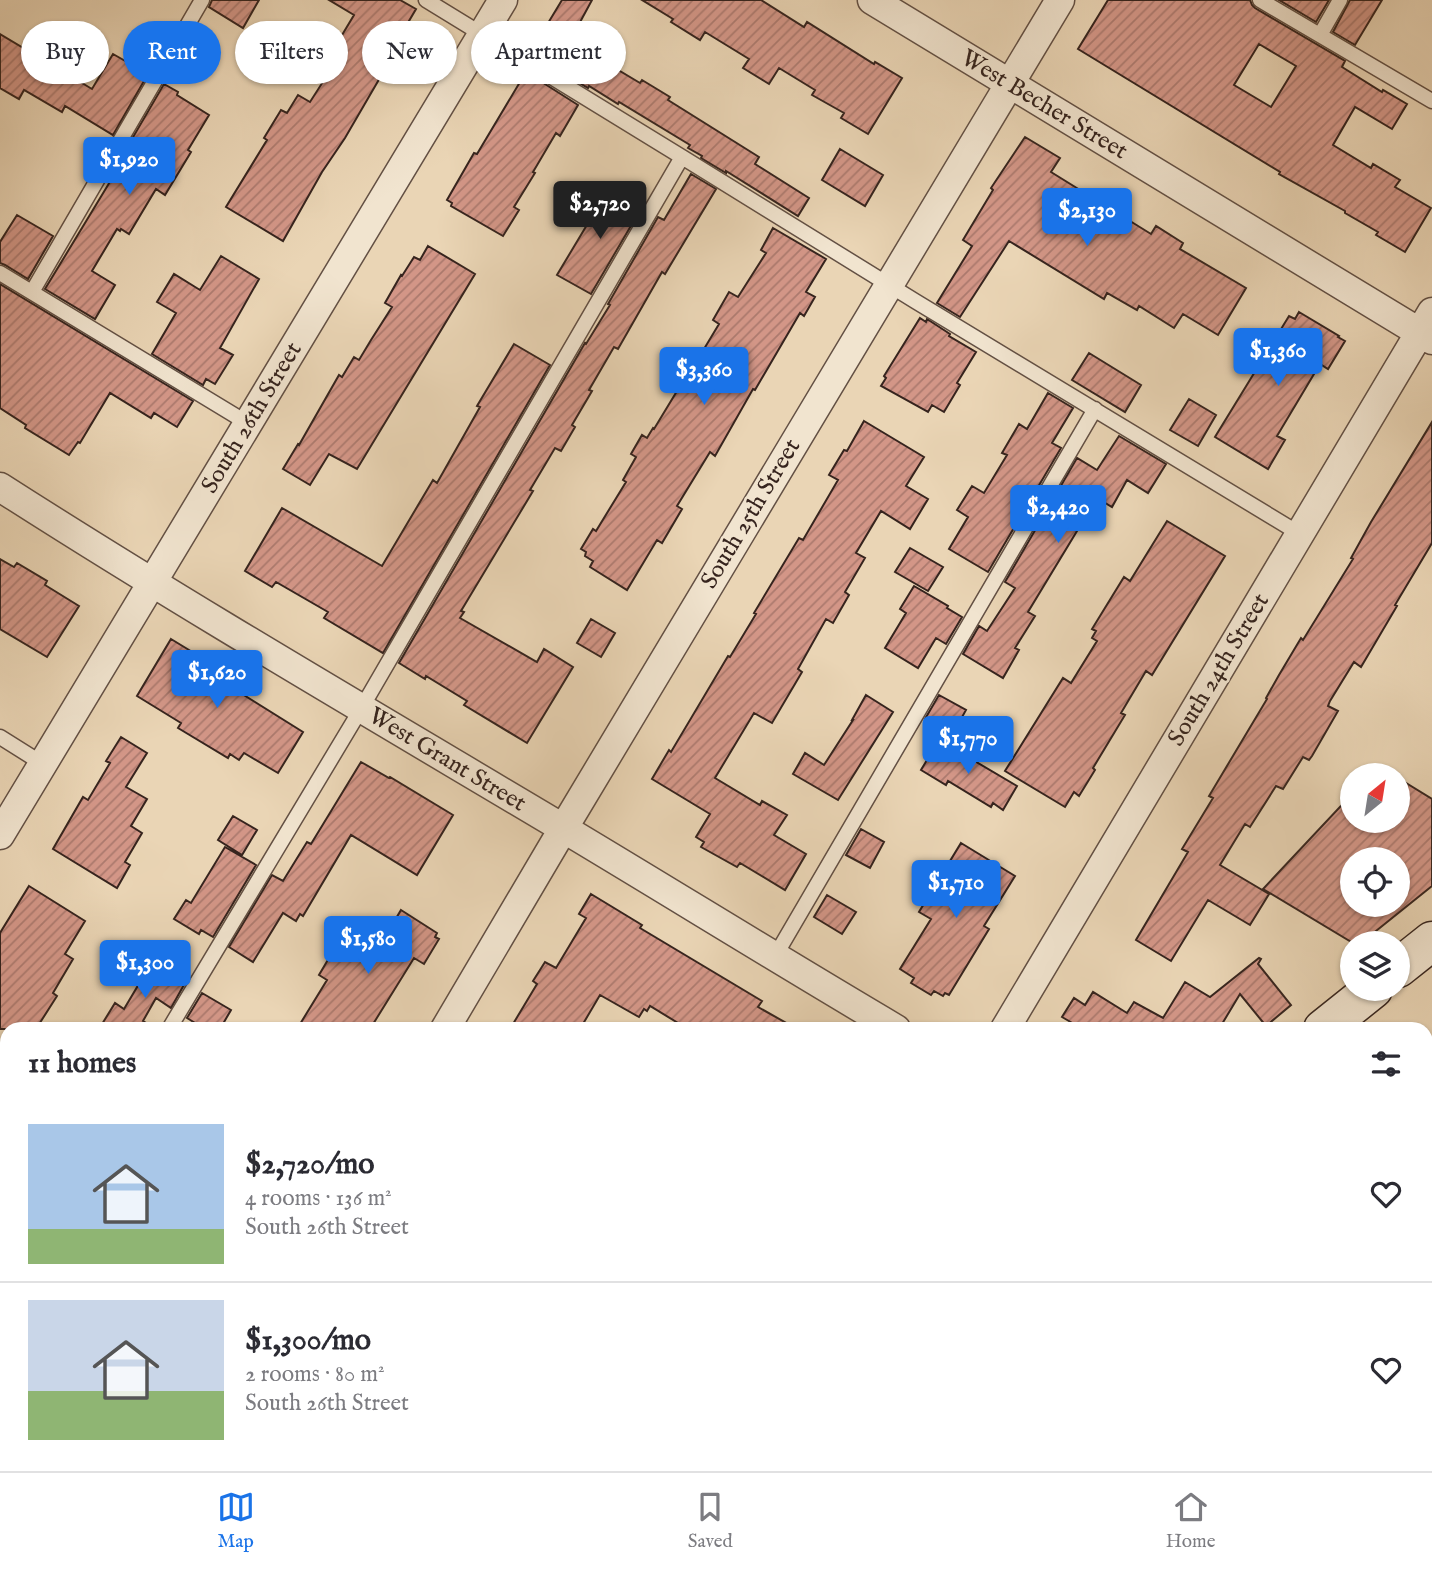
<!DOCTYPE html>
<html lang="en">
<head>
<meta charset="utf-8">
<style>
	:root { --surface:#fff; --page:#f7f7f7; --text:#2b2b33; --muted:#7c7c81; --line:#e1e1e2; --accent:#1a73e8 }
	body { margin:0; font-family:"IM FELL English",serif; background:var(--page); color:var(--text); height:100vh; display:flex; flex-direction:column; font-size:26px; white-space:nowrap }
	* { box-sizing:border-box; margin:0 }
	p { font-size:23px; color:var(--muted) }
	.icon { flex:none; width:38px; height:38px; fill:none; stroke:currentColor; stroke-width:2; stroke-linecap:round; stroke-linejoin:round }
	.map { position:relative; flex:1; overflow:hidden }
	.drawer { position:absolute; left:0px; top:1022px; width:1433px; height:450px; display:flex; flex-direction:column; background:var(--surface); border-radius:21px 21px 0 0; box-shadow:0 2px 5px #0004 }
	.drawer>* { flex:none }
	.hud { position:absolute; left:21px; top:21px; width:700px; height:63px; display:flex; gap:14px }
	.needle { width:46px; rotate:30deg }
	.buttons { position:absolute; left:1340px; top:763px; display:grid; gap:14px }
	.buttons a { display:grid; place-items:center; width:70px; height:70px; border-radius:50%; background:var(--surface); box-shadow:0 2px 5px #0004; font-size:35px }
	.price { position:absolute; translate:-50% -60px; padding:0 16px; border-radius:7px; background:var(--accent); color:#fff; font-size:23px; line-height:46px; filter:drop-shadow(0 2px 4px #0008) }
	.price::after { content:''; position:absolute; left:50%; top:42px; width:21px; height:16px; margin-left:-10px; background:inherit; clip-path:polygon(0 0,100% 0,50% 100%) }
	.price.selected { background:#222; color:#fff }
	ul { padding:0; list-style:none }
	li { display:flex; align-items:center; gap:21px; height:175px; padding:0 28px }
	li+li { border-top:2px solid var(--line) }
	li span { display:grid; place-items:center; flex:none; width:196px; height:140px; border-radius:0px; color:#555 }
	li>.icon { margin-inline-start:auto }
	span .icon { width:84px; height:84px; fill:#fffc; stroke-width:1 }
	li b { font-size:30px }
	h2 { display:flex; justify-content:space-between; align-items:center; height:84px; padding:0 28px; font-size:30px }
	.pill { padding:0 24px; border-radius:32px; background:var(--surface); box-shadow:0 2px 5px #0004; font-size:24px; line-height:63px }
	.pill.selected { background:var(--accent); color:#fff }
	.tab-bar { display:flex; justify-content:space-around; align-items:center; height:98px; border-top:2px solid var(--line); background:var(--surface); font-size:19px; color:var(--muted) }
	.tab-bar a { display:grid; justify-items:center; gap:4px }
	.tab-bar .selected { color:var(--accent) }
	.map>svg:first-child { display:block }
	.building { fill:url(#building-hatch); stroke:#36241e; stroke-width:2; fill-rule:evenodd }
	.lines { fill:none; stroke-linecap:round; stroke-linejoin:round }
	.lane-casing { stroke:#635044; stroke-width:17 }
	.street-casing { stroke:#635044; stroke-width:31 }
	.secondary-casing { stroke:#36241e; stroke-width:41 }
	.lane { stroke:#f1e4cf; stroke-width:14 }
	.street { stroke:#f1e4cf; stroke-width:28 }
	.secondary { stroke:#f1e4cf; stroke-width:38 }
	.labels { text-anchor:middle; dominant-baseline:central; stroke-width:5; stroke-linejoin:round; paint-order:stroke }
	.street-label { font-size:24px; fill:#36241e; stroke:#f1e4cf }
</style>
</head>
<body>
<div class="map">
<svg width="1432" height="1471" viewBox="0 0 1432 1471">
	<defs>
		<pattern id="building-hatch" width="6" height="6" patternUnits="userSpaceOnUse" patternTransform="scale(1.75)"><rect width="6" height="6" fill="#d39687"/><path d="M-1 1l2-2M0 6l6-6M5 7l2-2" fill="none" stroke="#ac7a6e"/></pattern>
	</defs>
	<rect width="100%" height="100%" fill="#ead5b5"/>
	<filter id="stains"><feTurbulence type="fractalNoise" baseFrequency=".00286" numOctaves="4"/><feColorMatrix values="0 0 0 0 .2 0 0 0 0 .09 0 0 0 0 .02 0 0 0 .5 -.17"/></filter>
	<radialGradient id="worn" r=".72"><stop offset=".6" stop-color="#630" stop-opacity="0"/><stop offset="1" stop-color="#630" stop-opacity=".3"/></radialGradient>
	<path class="building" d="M212,0H259L243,28L209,7Z
		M329,0H400L416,9L396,43L399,45L345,138L322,172L283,241L226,207L267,140L264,138L281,110L287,113L298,95L310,102L344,49L336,45L354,15Z
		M562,0H592L572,37L597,52L595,56L640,83L642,80L670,97L668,100L759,157L755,164L809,198L798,216L726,171V173L701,158L702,156L688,148L690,145L619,102L618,104L589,86L588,88L534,55L543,40L539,38Z
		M642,0H761L804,27L807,22L874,64L875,62L902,78L868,134L841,118L844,113L812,95L815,90L779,68L769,84L743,68L749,59L705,32L700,40L671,22L673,19Z
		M1108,0H1250L1252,5L1255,8L1345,61L1342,67L1382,92L1383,90L1407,104L1392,129L1355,107L1333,145L1371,168L1373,164L1400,180L1395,187L1431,208L1405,252L1376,235L1378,232L1345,213V211L1279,174L1280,172L1078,49ZM1259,44L1296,66L1271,107L1234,85Z
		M1279,0H1329L1316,22Z
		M1350,0H1382L1355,45L1333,32Z
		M0,34L92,89L113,54L148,74L113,135L65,106L62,112L24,90L19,99L0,88Z
		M526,72L578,105L560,136L556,133L533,172L535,173L514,207L519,210L503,236L451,206L452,203L447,200L474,153L477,154Z
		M164,84L178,92L177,95L209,115L188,150L191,152L165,195L156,189L129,234L121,229L120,231L117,229L92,271L115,285L95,319L45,289L108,185L131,146L129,144Z
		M1025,137L1060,158L1051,172L1151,234L1156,226L1183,243L1180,249L1246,288L1218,335L1183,314L1174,328L1139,306L1137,310L1107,293L1104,299L1009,241L960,317L937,303L972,246L963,240L993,190L991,188Z
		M840,149L883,175L865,206L822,180Z
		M691,174L716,189L665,274L662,272L618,349L614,347L589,390L592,391L572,425L575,427L561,451L555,448L530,490L533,491L461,611L464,612L460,618L537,662L544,649L573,667L527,743L464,705L467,701L426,676L425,679L399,663L585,343L586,344L610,305L608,304L658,217L664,220Z
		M609,188L642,207L591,294L557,275Z
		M17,215L53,236L28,279L5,265L0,263V242Z
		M773,228L826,259L806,292L815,297L804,316L800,313L755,390L753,389L715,456L710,452L677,506L682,509L662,543L657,540L627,590L590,567L593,561L585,556L586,552L581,549L593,529L596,531L626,482L623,480L636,457L631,454L642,435L647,438L653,428L654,429L677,391L674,389L690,361L695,364L719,324L713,320L729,292L738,297L766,253L761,250Z
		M428,246L475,274L357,469L329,454L310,485L283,469L298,444L299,445L339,375L342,377L354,357L359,360L371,340L392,307L385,303L401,275L402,276L414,257L420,260Z
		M221,256L259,279L220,348L233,355L215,384L206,379L203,385L152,354L176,313L157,302L174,274L200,290Z
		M0,284L193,401L177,427L154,413L151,418L110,393L80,443L78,442L69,455L25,428L26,425L0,408Z
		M1299,312L1339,336L1338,337L1345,341L1328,369L1320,364L1277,436L1285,440L1268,469L1215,437L1289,316L1295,319Z
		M920,318L926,322L927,319L950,334L949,336L976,352L957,383L960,385L944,412L932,405L928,412L881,386L886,378L884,376Z
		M514,344L550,365L383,653L324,618L328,612L276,582L272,587L245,571L282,508L382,566L433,480L437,483L480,407L477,406Z
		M1089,353L1141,385L1125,412L1072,380Z
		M1048,393L1073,408L1052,443L1061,448L988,572L949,549L968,517L957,510L972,486L984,493L1007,455L1002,453L1019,424L1027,429Z
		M1189,399L1216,415L1198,446L1170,430Z
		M864,421L924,457L906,486L928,499L910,529L881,511L856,553L865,558L845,592L849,595L833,623L826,619L798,669L802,672L772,723L754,713L715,778L760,805L762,801L787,815L774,835L806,854L785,890L740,863L737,867L701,847L704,842L696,837L710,814L652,779L669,750L671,752L728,656L730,657L756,614L754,613L799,538L803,540L838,480L829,475L844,450L847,451Z
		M1432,422V543L1395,605L1397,606L1361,667L1354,662L1330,701L1328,706L1338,711L1312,756L1309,760L1303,757L1283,789L1276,786L1250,827L1245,824L1220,865L1269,894L1250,925L1208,900L1171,961L1136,940L1188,852L1182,849L1213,798L1209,796L1267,699L1266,698L1279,675L1301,638L1303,640L1353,559L1351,558L1371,522Z
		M1119,436L1166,464L1148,493L1127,480L1112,507L1097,498L1028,612L1035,616L1015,648L1019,650L1003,678L963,654L979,626L987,631L1015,588L1005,582L1077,458L1097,470Z
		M1167,521L1225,556L1152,675L1146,671L1121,713L1125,715L1093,768L1095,770L1079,796L1074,792L1065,807L1005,771L1063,678L1071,683L1097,641L1092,638L1096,631L1092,629L1124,577L1130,581Z
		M910,548L943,567L928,591L895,572Z
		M0,559L14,567L17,563L47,581L45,585L79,606L47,657L0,629Z
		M914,586L948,606L947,608L962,617L946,644L936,638L918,668L885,648L906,613L900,609Z
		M591,619L615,633L601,657L577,643Z
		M171,639L212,664L207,672L303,732L278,773L244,753L239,760L230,754L228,758L178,728L181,723L137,696Z
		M866,695L893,712L838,800L793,774L805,753L824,765L853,720H852Z
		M939,695L966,710L952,735L925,719Z
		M121,737L147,753L126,787L147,799L131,826L142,833L125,862L130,865L117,888L53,849L83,797L88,800L110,763L106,761Z
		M939,740L1017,786L1003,810L993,803L991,807L948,781L946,785L921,770Z
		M361,762L389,778L390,777L453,815L417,875L351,835L303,916L300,914L296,921L283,913L253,962L229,947L272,875L283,881L307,842L311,844Z
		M1398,778L1432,799V886L1361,943H1353L1263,889L1353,793V821H1398ZM1353,859H1398V905H1353Z
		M233,816L257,830L242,855L218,840Z
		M861,829L884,842L870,868L846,855Z
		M961,843L1015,876L984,926L989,929L949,995L945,993L943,996L934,991L931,995L911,983L914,978L900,969L931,919L919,912Z
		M225,847L256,865L213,937L201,930L199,934L174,919L186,900L191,903Z
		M29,886L85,921L65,954L73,959L53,993L57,996L36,1029H0V933Z
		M591,894L642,925L640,928L762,1001L758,1007L797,1029H688L650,1006L647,1011L644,1009L639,1017L600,995L580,1029H510L537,984L533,981L545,962L556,968L586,918L579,914Z
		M827,895L856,912L842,934L814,917Z
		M401,910L437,933L435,937L439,939L424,964L414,958L370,1029H297L327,980L319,975L332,953L341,959L360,928L382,942Z
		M1259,958L1261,959L1258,964L1291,1005L1266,1026L1240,994L1219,1029H1071L1074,1024L1062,1017L1074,998L1085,1005L1093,992L1127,1013L1134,1002L1163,1018L1185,982L1210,997Z
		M152,962L185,983L171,1008L156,998L143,1021L156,1029H99L115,1003L124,1009Z
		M202,993L231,1010L220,1029H205L187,1018Z"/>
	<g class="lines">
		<g class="lane-casing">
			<path id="lane" d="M426,0L682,157
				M1260,0L1432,101
				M1320,35L1340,0
				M0,273L249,424
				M32,292L202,0
				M0,737L43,764
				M774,958L1095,409
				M169,1029L361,709L682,157L915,301L1300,534
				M0,1308L7,1296
				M0,1367L7,1355
				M615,1465L621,1471
				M548,1471L552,1465"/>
		</g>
		<g class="street-casing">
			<path id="street" d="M872,0L1432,340
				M0,487C184,605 373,715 561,827C673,894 784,963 896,1029
				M0,835L503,0
				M445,1029L563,829L1060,0
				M1005,1029L1432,312
				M1426,1241L1432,1236
				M1426,1266L1432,1279
				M184,1471L187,1465"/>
		</g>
		<g class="secondary-casing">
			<path id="secondary" d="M1398,968L1432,941
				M1323,1029L1373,989
				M0,1467L7,1471
				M781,1471L788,1465"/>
		</g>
		<use href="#lane" class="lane"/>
		<use href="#street" class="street"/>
		<use href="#secondary" class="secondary"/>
	</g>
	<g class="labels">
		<g class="street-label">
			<text transform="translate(1044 105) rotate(31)">West Becher Street</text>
			<text transform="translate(252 418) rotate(-59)">South 26th Street</text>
			<text transform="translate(751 514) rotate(-59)">South 25th Street</text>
			<text transform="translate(1219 670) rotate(-59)">South 24th Street</text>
			<text transform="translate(447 760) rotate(31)">West Grant Street</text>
		</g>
	</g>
	<rect width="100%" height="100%" filter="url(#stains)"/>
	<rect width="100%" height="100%" fill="url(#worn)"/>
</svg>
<div class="buttons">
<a><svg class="needle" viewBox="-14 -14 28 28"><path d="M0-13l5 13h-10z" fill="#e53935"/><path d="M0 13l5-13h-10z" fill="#7c7c81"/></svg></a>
<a><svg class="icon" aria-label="locate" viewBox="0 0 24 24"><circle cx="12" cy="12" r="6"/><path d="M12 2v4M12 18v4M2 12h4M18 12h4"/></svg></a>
<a><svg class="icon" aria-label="layers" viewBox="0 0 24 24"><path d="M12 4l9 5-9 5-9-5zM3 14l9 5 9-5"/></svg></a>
</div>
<b class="price" style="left:129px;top:197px">$1,920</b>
<b class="price selected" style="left:600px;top:241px">$2,720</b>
<b class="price" style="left:1087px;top:248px">$2,130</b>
<b class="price" style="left:1278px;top:388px">$1,360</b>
<b class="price" style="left:704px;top:407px">$3,360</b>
<b class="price" style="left:1058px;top:545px">$2,420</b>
<b class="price" style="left:217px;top:710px">$1,620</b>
<b class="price" style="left:968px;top:776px">$1,770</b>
<b class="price" style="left:956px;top:920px">$1,710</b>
<b class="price" style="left:368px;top:976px">$1,580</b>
<b class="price" style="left:145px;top:1000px">$1,300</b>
<div class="hud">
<a class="pill">Buy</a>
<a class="pill selected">Rent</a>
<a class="pill">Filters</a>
<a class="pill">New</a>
<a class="pill">Apartment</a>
</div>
<section class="drawer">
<h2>11 homes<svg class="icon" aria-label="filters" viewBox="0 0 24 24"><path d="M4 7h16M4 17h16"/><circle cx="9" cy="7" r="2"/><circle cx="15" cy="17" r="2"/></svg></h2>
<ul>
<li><span style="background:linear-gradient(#a9c7e8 75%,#8fb573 0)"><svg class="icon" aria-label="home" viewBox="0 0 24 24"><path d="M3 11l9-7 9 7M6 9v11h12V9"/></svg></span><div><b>$2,720/mo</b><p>4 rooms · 136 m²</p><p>South 26th Street</p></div><svg class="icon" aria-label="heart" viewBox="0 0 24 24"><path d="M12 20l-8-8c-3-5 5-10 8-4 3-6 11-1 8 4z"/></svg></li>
<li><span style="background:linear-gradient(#c9d6e8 65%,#8fb573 0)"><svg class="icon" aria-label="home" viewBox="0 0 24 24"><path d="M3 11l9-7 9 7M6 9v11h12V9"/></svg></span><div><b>$1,300/mo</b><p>2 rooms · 80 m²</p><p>South 26th Street</p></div><svg class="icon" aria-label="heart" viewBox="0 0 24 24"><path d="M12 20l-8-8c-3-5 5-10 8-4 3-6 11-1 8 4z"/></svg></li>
</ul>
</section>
</div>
<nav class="tab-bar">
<a class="selected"><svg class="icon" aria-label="map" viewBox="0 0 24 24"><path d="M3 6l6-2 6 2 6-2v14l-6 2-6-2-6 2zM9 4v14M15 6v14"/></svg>Map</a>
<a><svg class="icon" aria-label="saved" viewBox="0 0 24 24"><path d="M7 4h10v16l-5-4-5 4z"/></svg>Saved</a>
<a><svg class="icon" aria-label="home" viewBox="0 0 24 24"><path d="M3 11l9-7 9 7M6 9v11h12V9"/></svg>Home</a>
</nav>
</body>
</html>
